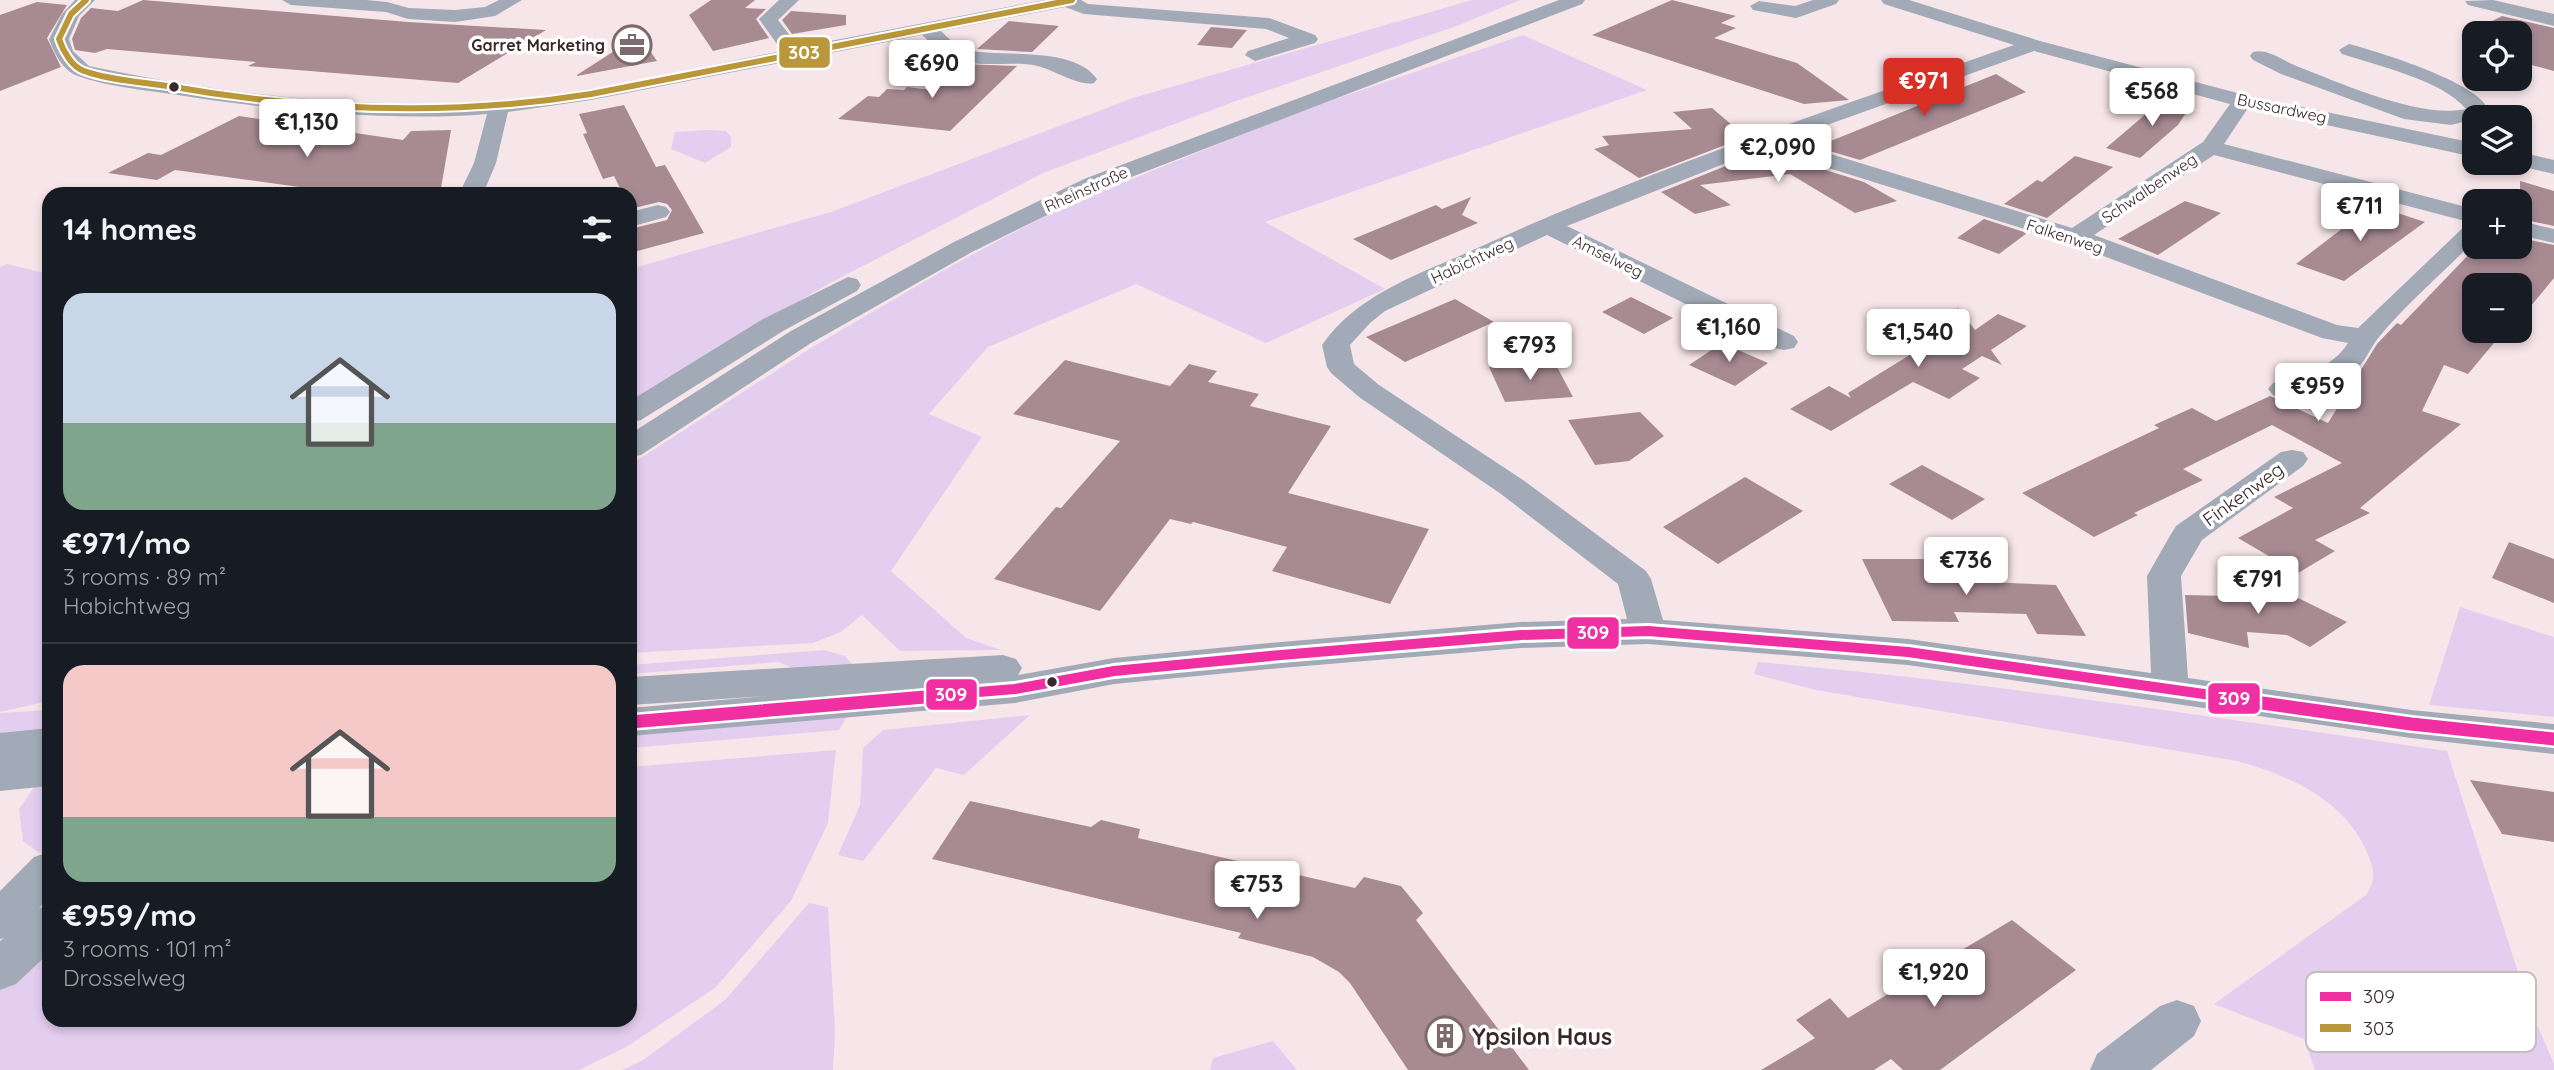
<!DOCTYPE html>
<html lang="en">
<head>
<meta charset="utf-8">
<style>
	:root { --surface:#171b24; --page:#20242c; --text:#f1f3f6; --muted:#9ea1a6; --line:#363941; --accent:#d93025 }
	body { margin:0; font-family:Quicksand,sans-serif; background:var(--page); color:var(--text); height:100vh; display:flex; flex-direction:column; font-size:26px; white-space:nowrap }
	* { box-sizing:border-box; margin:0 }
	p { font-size:23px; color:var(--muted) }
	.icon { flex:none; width:38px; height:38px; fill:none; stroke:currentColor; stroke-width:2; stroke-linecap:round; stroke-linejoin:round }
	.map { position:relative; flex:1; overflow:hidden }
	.details { position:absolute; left:42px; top:187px; width:595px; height:840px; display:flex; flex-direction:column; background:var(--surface); border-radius:21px; box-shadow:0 4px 10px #0003 }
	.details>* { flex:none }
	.fabs { position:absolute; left:2462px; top:21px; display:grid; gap:14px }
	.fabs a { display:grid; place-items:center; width:70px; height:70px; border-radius:14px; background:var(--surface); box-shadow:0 4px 10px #0003; font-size:35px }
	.price { position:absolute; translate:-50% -60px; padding:0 16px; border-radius:7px; background:#fff; color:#222; font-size:23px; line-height:46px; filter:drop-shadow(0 2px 4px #0008) }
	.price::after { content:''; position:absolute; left:50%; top:42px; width:21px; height:16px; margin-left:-10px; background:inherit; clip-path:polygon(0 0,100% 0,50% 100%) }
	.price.current { background:var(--accent); color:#fff }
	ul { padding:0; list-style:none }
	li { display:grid; align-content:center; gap:14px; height:371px; padding:0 21px }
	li+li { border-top:2px solid var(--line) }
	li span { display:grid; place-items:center; height:217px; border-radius:21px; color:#555 }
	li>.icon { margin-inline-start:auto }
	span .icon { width:126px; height:126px; fill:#fffc; stroke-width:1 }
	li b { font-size:30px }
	h2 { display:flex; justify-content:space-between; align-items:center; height:84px; padding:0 21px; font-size:30px }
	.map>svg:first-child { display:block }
	.green { fill:#e4cef0 }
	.building { fill:#a88a93 }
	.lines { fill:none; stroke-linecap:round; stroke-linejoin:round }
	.minor { fill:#a1aab6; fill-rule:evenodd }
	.bus-1-far1-casing { stroke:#fff; stroke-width:16 }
	.bus-1-casing { stroke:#fff; stroke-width:18 }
	.bus-2-casing { stroke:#fff; stroke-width:10 }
	.bus-1-far1 { stroke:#ef2fa2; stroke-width:10 }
	.bus-1 { stroke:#ef2fa2; stroke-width:13 }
	.bus-2 { stroke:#ba973b; stroke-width:6 }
	.bus-dot { fill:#3a272b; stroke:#fff; stroke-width:2.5 }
	.labels { text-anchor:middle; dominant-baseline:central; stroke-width:7; stroke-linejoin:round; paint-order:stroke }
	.far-poi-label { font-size:16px; font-weight:bold; fill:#3a272b; stroke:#fff; text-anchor:end }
	.far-street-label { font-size:16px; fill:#3a272b; stroke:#fff }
	.street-label { font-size:19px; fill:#3a272b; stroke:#fff }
	.near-poi-label { font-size:23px; font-weight:bold; fill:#3a272b; stroke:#fff; text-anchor:start }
	.key { fill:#fff; stroke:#c4bebf; stroke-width:2 }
	.key-label { font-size:19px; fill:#3a272b }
	.line-badge { stroke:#fff; stroke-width:2.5 }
	.badge-label { font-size:19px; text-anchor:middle; font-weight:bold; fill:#fff }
</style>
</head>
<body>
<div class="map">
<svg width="2554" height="1070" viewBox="0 0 2554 1070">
	<rect width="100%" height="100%" fill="#f7e6e9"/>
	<path class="green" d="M1472,0H1520L1457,26L1236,101L1043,173L828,284L630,403V269L831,212L1133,98Z
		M1523,35L1647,90L1265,222L1385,289L1266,343L1136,284L988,347L929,414L982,437L891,571L966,638L1001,650L900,651L862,615L841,632L813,643L630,653V465L814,346L953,265L1060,208L1303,110Z
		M708,130L726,131L731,137V147L705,163L671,149L675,132Z
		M7,264L49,274V701L0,712V267Z
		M2460,607L2554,637V717L2429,705Z
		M824,650L845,656L856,668L808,674L778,662L630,674V665Z
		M1758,662C1989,682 2218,718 2447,751L2529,1006L2554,1064V1070H2315L2304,1039L2214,1004L2366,895C2377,877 2374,869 2366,850C2343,799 2288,775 2237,761L1816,690L1754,674Z
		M49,710V728L0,737V713Z
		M1030,715L964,775L936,768L863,861L838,855L860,805L863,748L883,730Z
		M847,716L839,730L630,748V734Z
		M836,750L828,823L791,901L715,988L628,1046L579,1070H0V985L49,938V1020H630V767Z
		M49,785V855L38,852L23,841L19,809L35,786Z
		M809,903L828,907L835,1032L833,1070H622L643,1060L725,1000Z
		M1273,1041L1297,1070H1210L1213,1058Z"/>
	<path class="building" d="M143,0L408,22L546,30L458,83L248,66L256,62L107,49L95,53L75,50L72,39L81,18L91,8L118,11Z
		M711,0H755L745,8L766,9L756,19L769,38L713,51L689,15Z
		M1672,0L1736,16L1721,23L1736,28L1714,38L1797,63L1849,100L1804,104L1592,35Z
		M37,2L67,5L47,38L61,67L0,91V15Z
		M791,11L846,15V25L792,34L782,20Z
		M2502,16L2554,28V71L2520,62V33H2474V38L2461,37Z
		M1009,21L1059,26L1032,52L977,49Z
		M1211,27L1247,30L1232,48L1197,45Z
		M639,35L657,61L577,76V75Z
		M961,64L1017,66L950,131L838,119L868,96L879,97L887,89L904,90L907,87L931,90Z
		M1996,74L2026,92L1860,160L1816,147Z
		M2167,96L2193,102L2178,125L2140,158L2106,148Z
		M624,105L656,167L665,165L704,233L630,253V229L667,220L672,210L667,204L659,202L630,209V194H623L614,176L603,179L583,134L587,133L579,114Z
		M1712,108L1746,137L1639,178L1594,149L1609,145L1602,136L1692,129L1673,112Z
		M239,116L403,140L411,131L451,130L440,194H305L314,189L175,170L157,180L108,173L148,153L161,155Z
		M1763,151L1777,162L1787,158L1864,182L1897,201L1855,213L1790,174L1700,185L1731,205L1695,214L1661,192Z
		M2075,156L2113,167L2047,218L2004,204L2037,180L2042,182Z
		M2520,181L2554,191V226L2520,219Z
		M1471,197L1462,215L1478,223L1391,260L1353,239L1436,205L1442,209Z
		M2185,201L2221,213L2158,255L2118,239Z
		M2373,205L2425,222L2344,281L2296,264Z
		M1984,219L2027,233L1999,254L1957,238Z
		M2520,238L2554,245V278L2520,319V285H2474V331H2504L2468,374L2444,365L2422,411L2461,424L2360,508L2370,513L2315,540L2335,551L2298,573L2238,538L2293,508L2274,497L2342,463L2272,425L2183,469L2203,480L2134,513L2138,515L2094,537L2022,493L2159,428L2154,425L2192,408L2216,421L2270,396L2328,423L2377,344L2397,323L2401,325L2476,247H2520Z
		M1631,297L1673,318L1644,334L1602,312Z
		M1455,299L1494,322L1405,362L1366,337Z
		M1958,308L1975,330L1998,314L2027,326L1991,350L2002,365L1982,356L1962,369L1980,378L1949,399L1913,382L1831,431L1790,409L1829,386L1851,398L1848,393L1939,337L1923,329Z
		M1722,343L1768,363L1735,386L1689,365Z
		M1065,360L1170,386L1189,364L1217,371L1208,382L1259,394L1250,406L1331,426L1288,493L1429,529L1390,604L1272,571L1287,547L1193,522L1191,524L1170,519L1100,611L994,579L1056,507L1061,508L1120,441L1013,414Z
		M1555,363L1573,397L1505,402L1489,367Z
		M1640,412L1664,436L1629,461L1595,465L1568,420Z
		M1922,465L1985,499L1952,520L1889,484Z
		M1745,477L1803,511L1718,564L1663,527Z
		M2509,542L2554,559V603L2492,578Z
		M1862,559H1926L1937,580L2056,585L2086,636L2037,634L2026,614L1954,612L1959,622L1892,621Z
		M2236,586L2278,588L2347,622L2310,647L2287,635L2247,632L2249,648L2188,633L2185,595L2231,596Z
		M2470,780L2554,792V842L2502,834Z
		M970,801L1091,827L1101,820L1140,829L1138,838L1355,888L1364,877L1401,886L1423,913L1416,920L1529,1070H1408L1350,983L1339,972L1313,957L1238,938L1241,933L932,859Z
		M2012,920L2076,970L1940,1070H1903L1891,1059L1874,1070H1761L1815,1038L1796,1020L1830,998L1848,1018Z"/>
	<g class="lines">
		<path class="minor" d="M75,0H95L79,16L69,39L73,51L89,66C231,96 381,113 526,98C612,89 698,67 782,51L759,19L779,0H799L778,20L799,47L1044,0H1081L1088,4L1269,18L1315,35L1318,39L1315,43L1255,61L1245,55L1248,51L1289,38L1266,29L1084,14L1065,7L941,31C949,38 956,48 967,50C1001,58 1073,45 1097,79L1094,83C1078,87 1052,68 1033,65C1009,61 981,68 957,60C943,55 933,45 922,35L591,100L508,112L496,163L483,194H459L474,163L487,114C389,122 274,110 178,95C146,90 108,87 78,76C63,71 54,53 49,39L62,14Z
			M282,0H366L387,2L409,8L455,10L485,7L499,0H522L495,16L455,22L408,19L386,12L291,5Z
			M1559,0H1585L1582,4L1100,189L972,252L811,343L641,455L630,457V434L791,331L954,242L1084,179Z
			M1813,0H1839L1836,4L1796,18L1753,10L1750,6L1759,1L1795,6Z
			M1881,0H1909L2040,41L2245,95L2474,143V157L2248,108L2224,144L2474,209V241C2443,273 2407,303 2379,337C2368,351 2365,365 2349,375C2331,387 2294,401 2273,395L2268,389L2273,383C2301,375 2332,369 2348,343L2322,338L2066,242L1764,148L1567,226L1794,336L1798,342L1794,348L1784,350L1774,348L1547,235L1385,311L1370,323L1350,345L1354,364L1379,385L1523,480L1646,571L1651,579L1663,620L1908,639L2151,673L2147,576L2171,534L2176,526L2281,452L2292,450L2303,452L2308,459L2303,466L2202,540L2181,576L2188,678L2411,710L2554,724V754L2411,738L1908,665L1648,644L1521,648L1281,668L1114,684L1015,703L630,736V708L767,696L630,705V677L1003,655L1016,659L1022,668L1018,675L1114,658L1281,642L1521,622L1627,619L1618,584L1501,494L1359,397L1331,373L1327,367L1322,345C1360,291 1424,273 1482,246C1654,168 1835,108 2014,45L1884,4ZM2034,51L2230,104L2203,142L2072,228L1785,140ZM2214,155L2465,221L2469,222L2358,328L2337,325L2094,235Z
			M2493,0L2554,14V26L2468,5L2465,1Z
			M2349,44C2376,51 2481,83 2488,110L2482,117L2451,125L2404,119L2281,74L2253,60L2250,56L2253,52C2269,48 2284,62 2299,67C2343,84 2420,119 2466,109C2442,80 2378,66 2342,54L2339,50Z
			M2520,152L2554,160V174L2512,164L2520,163Z
			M658,205L666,207L670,212L666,217L630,227V212Z
			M2520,221L2554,229V243L2520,235Z
			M848,277L857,279L861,285L857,291L783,331L641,420L630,423V401L763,319Z
			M49,728V786L0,791V733Z
			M49,852V898L39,908L49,905V953L16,984L0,990V941L4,938L0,939V891L34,857Z
			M2177,1000L2194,1006L2201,1021L2194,1036L2151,1070H2090L2097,1054L2160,1006Z"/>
		<g class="bus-1-far1-casing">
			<path id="bus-1-far1" d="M917,697L1015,689L1114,671L1281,655L1521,635L1648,631L1908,652L2225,697"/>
		</g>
		<g class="bus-1-casing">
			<path id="bus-1" d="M2213,696L2411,724L2554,739
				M630,722L937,696"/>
		</g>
		<g class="bus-2-casing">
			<path id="bus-2" d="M86,0L71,14L59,39C63,51 72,67 84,71C108,80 143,82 168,86C308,111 450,117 591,94L1072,0"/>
		</g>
		<use href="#bus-1-far1" class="bus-1-far1"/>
		<use href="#bus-1" class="bus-1"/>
		<use href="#bus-2" class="bus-2"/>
	</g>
	<defs>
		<g id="office-ring" transform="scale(2.0125)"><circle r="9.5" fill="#fff" stroke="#7c6a6e" stroke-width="1.5"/><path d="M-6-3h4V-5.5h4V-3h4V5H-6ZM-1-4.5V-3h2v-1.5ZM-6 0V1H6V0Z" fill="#7c6a6e"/></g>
		<g id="building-ring" transform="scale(2.0125)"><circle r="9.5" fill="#fff" stroke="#7c6a6e" stroke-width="1.5"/><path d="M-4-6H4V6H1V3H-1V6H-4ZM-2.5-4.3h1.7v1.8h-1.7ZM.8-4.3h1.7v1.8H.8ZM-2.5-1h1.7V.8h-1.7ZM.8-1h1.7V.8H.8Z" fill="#7c6a6e"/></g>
	</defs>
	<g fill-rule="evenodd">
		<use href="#office-ring" x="632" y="45"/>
		<use href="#building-ring" x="1445" y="1036"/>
	</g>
	<g class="bus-dot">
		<circle cx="174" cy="87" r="6"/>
		<circle cx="1052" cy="682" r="6"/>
	</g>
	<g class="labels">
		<g class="far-poi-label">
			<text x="605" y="45">Garret Marketing</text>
		</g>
		<g class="far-street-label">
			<text transform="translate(2282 108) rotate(12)">Bussardweg</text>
			<text transform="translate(2149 188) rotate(-34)">Schwalbenweg</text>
			<text transform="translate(1086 189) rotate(-24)">Rheinstraße</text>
			<text transform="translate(2065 236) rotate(18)">Falkenweg</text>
			<text transform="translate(1608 256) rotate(26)">Amselweg</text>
			<text transform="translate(1472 260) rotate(-25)">Habichtweg</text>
		</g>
		<g class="street-label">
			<text transform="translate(2243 494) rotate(-36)">Finkenweg</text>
		</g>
		<g class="near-poi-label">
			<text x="1472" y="1036">Ypsilon Haus</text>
		</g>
	</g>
	<rect x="2306" y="972" width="230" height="80" rx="10" class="key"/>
	<rect x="2320" y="992" width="31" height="9" fill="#ef2fa2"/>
	<rect x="2320" y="1024" width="31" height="8" fill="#ba973b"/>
	<g class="key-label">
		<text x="2363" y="1003">309</text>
		<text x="2363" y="1035">303</text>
	</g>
	<g class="line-badge">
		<rect x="778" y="36" width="53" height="33" rx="7" fill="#ba973b"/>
		<rect x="1566" y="616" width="54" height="34" rx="7" fill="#ef2fa2"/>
		<rect x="925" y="678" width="53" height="33" rx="7" fill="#ef2fa2"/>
		<rect x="2207" y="682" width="54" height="33" rx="7" fill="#ef2fa2"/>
	</g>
	<g class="badge-label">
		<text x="804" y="59">303</text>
		<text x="1593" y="639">309</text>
		<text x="951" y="701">309</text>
		<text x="2234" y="705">309</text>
	</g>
</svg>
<div class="fabs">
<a><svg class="icon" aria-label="locate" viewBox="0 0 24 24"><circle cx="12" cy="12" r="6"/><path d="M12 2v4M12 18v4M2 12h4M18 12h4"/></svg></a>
<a><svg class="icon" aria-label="layers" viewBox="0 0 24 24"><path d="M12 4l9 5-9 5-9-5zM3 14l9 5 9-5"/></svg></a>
<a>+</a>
<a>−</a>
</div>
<b class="price" style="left:932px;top:100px">€690</b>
<b class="price current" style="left:1924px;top:118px">€971</b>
<b class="price" style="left:2152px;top:128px">€568</b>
<b class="price" style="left:307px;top:159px">€1,130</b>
<b class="price" style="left:1778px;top:184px">€2,090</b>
<b class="price" style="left:2360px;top:243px">€711</b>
<b class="price" style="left:1729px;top:364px">€1,160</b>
<b class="price" style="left:1918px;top:369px">€1,540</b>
<b class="price" style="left:1530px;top:382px">€793</b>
<b class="price" style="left:2318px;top:423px">€959</b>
<b class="price" style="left:1966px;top:597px">€736</b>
<b class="price" style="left:2258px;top:616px">€791</b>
<b class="price" style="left:1257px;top:921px">€753</b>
<b class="price" style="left:1934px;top:1009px">€1,920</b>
<section class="details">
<h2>14 homes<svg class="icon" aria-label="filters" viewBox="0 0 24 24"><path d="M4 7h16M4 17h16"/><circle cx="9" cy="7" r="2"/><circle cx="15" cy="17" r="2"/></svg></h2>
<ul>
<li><span style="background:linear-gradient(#c9d6e8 60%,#7fa58c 0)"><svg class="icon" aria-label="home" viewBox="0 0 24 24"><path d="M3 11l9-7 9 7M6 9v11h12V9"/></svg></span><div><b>€971/mo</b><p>3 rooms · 89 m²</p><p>Habichtweg</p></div></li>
<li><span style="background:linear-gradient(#f6c9c9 70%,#7fa58c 0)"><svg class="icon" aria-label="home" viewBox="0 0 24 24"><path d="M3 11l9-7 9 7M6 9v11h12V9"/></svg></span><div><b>€959/mo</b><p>3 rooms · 101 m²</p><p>Drosselweg</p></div></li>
</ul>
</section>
</div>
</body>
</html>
